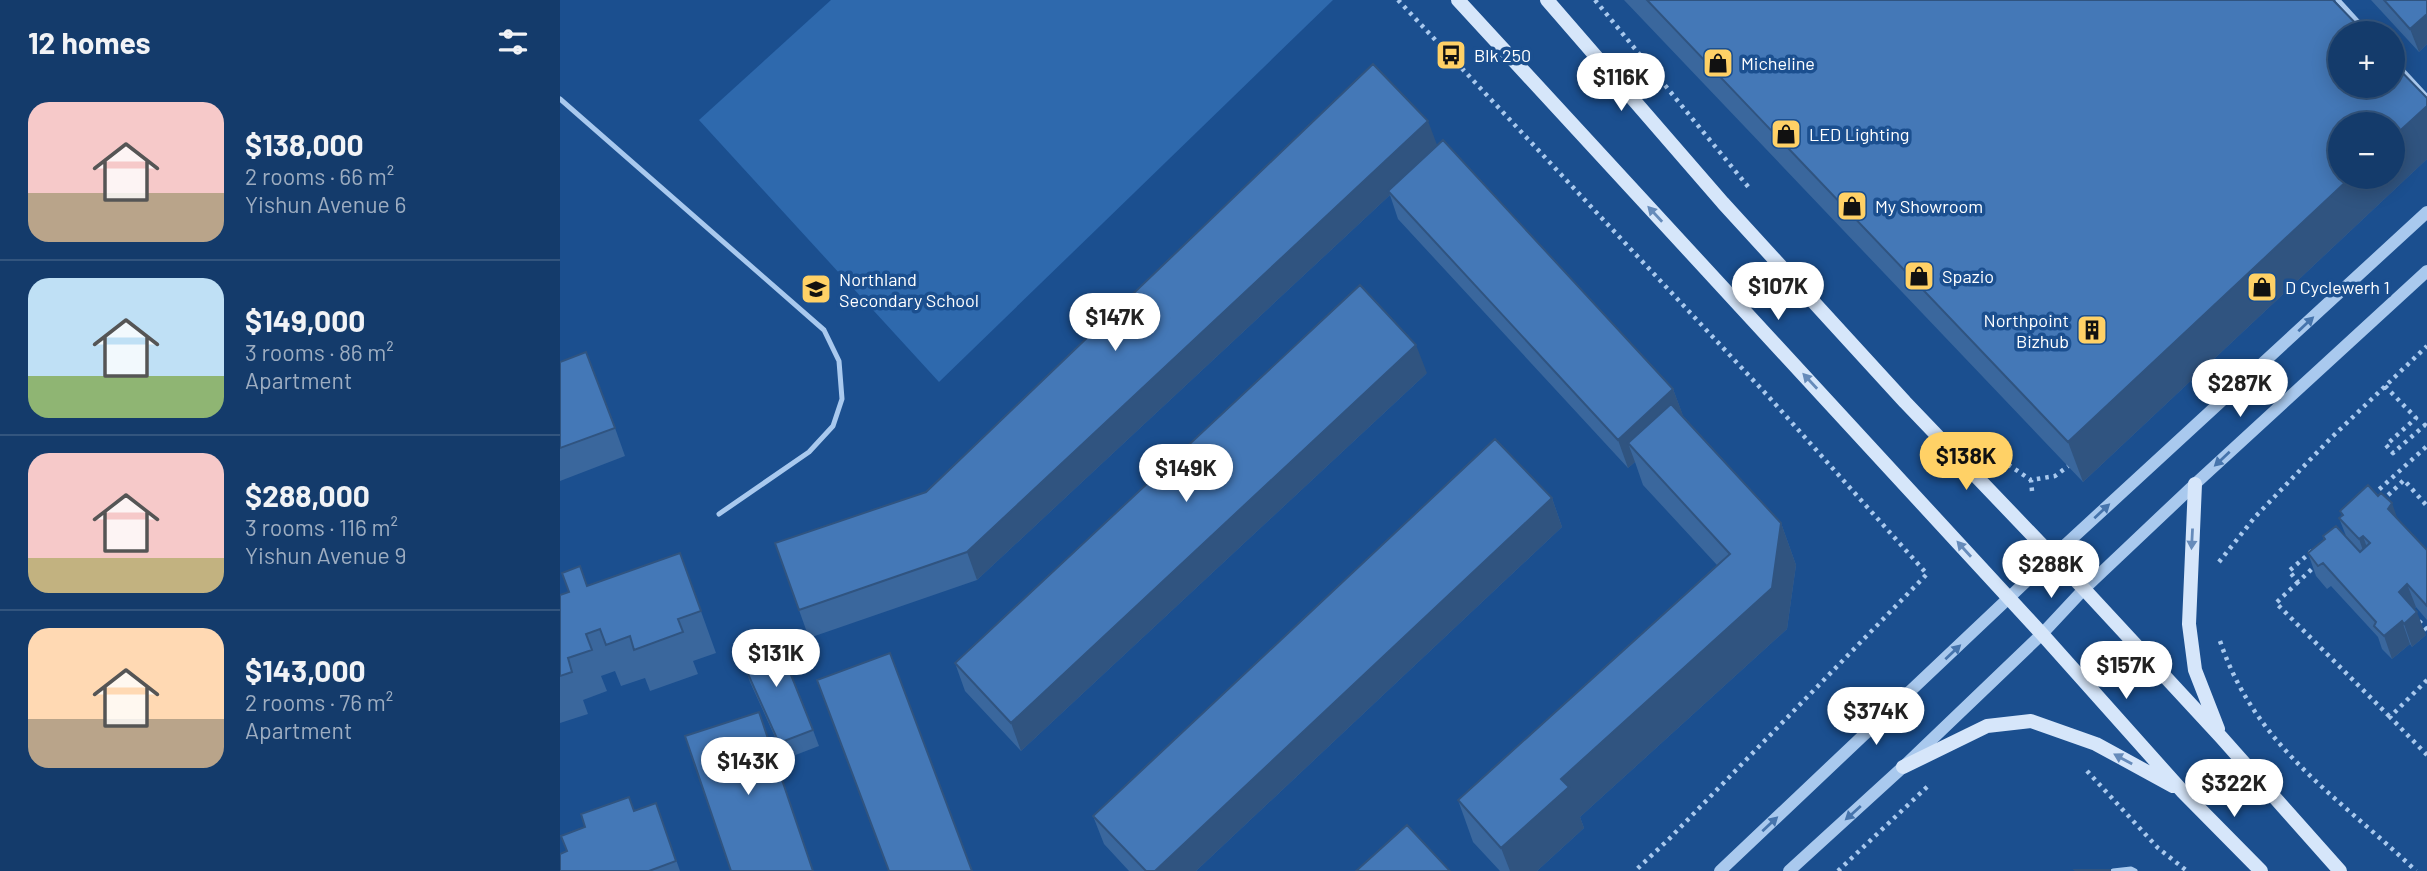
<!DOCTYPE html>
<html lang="en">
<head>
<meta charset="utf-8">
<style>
	:root { --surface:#143b6b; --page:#1d4271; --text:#f1f3f6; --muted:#9dadc1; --line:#33557e; --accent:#ffd166 }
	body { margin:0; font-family:Barlow,sans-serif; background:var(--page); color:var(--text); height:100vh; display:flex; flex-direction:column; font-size:26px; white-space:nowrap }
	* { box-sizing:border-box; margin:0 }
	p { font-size:23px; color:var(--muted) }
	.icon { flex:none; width:38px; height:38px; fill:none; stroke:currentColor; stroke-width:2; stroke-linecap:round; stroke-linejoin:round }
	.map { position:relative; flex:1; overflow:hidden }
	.drawer { display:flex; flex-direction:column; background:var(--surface); width:560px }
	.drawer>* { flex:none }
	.buttons { position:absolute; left:1768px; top:21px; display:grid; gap:14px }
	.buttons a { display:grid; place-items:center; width:77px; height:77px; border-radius:50%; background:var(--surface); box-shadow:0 4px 18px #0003,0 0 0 2px var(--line); font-size:35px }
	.price { position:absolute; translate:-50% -60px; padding:0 16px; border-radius:24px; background:#fff; color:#222; font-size:23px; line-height:46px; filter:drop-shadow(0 2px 4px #0008) }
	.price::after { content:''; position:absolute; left:50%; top:42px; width:21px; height:16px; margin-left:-10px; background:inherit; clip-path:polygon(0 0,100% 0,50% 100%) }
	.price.active { background:var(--accent); color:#111 }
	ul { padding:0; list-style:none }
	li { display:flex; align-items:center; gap:21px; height:175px; padding:0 28px }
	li+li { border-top:2px solid var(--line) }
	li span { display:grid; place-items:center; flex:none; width:196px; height:140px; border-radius:21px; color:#555 }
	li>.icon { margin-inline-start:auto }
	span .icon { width:84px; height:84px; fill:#fffc; stroke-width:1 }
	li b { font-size:30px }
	h2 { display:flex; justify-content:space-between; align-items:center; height:84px; padding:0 28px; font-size:30px }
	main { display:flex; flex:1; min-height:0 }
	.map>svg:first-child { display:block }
	.park { fill:#2e69ad }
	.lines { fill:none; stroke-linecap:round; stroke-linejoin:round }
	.path { stroke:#a9c9ee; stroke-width:4.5; stroke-dasharray:3.5 5; stroke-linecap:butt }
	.service { stroke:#a9c9ee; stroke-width:5 }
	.tertiary { stroke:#a9c9ee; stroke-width:12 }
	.secondary { stroke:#d6e6fa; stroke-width:14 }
	.wall { fill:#3a679d }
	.shaded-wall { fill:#305480 }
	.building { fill:#4478b7; stroke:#305480; stroke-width:2 }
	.oneway { fill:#668bba }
	.oneway2 { fill:#4674ac }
	.labels { text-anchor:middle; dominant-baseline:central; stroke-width:7; stroke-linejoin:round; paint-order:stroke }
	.poi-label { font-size:18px; fill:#fff; stroke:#1b4f8f; text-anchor:start }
</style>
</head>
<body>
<main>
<section class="drawer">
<h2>12 homes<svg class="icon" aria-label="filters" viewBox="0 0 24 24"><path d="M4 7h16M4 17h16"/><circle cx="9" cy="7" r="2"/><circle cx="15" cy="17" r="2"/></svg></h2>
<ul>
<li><span style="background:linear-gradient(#f6c9c9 65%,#b9a48a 0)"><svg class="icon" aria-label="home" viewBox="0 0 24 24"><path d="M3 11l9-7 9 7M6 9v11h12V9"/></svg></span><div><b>$138,000</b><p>2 rooms · 66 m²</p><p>Yishun Avenue 6</p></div></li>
<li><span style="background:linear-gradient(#bfe0f5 70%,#8fb573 0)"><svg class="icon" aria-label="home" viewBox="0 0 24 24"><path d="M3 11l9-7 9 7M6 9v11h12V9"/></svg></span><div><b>$149,000</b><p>3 rooms · 86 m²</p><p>Apartment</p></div></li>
<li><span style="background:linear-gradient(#f6c9c9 75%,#c2b280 0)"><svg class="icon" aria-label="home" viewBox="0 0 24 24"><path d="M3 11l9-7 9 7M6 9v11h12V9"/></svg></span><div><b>$288,000</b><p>3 rooms · 116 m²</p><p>Yishun Avenue 9</p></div></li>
<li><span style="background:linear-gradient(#ffd9b3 65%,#b9a48a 0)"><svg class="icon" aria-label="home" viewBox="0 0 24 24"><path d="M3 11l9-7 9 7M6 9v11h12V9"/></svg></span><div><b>$143,000</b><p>2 rooms · 76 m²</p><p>Apartment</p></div></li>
</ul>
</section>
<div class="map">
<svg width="1867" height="871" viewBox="0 0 1867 871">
	<rect width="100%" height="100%" fill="#1b4f8f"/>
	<path class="park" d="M271,0H773L379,382L139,120Z"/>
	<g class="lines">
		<path class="path" d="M838,0L1208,396L1367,574L1109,839L1075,871
			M1035,0L1190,189
			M1825,386L1856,418L1826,445L1833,453L1865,425L1867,428
			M1434,455L1471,480
			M1472,491L1471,480L1495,476L1511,464
			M1813,495L1867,446
			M1822,501L1844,480L1867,506
			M1752,551L1729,571L1738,582L1755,566
			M1659,562L1695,517L1770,439L1867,346
			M1738,582L1716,603L1830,717
			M1859,621L1867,630
			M1660,641C1696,748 1779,797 1856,871
			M1867,680L1830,717L1867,755
			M1527,771L1598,848L1627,871
			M1278,871L1369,785"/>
		<path class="service" d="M1778,0L1808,33
			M1832,59L1867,97
			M0,99L264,330L279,361L282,399L273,426L249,452L159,514
			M1553,871L1571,869L1575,871"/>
		<path class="tertiary" d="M1160,871L1492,557L1867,212
			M1229,871L1343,767L1482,634L1524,589L1635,484L1867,271"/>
		<path class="secondary" d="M898,0L1482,634L1623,792L1701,871
			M987,0L1163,203L1345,402L1524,589L1661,737L1780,871
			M1635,484L1629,624L1635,670L1658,729
			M1343,767L1427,726L1471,721L1536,744L1613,786"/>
	</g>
	<path class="wall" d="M1064,0H1773L1867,98V159L1523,482Z
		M1811,0H1867V44L1859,52Z
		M877,146L1113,389L1123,416L1221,523L1236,565L1227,629L1020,817L1024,828L977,871H940L913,842L898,800L1157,565L1083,485L1075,462L1068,468L838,219L830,195L417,580L249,638L215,543L366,492Z
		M0,362L55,428L65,456L0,481Z
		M867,373L461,751L405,691L395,663Z
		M992,498L1002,527L636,871H569L544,844L533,816Z
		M1780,511L1838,519L1867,550V620L1856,607L1854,609L1866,635L1852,647L1850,644L1832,659L1822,649L1818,637L1771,586L1767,589L1756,576L1748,553L1764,540L1763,536H1786L1779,518L1782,515Z
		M120,553L156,653L133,661L138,674L90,691L85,678L61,686L55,671L41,676L47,691L23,700L28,714L0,723V595Z
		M184,639L214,654L253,730L259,746L225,759L190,682L184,665L192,660Z
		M96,803L120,871H0L7,851L74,811Z"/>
	<path class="shaded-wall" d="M1867,14V44L1859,52L1850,29Z
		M1867,106V159L1523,482L1508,442L1791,177H1832V138Z
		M868,121L879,150L828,191L830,195L417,580L407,552Z
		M856,345L867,373L461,751L451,723Z
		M1113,389L1124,418L1068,443L1075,462L1068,468L1058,440Z
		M992,498L1002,527L636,871H595Z
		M1832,503L1840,526L1828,509Z
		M1221,523L1236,565L1227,629L1020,817L1024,828L977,871H950L941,848Z
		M1803,536L1811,559L1807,562L1799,539Z
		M1847,584L1856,607L1847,615L1839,592Z
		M1857,612L1866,635L1852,647L1844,624Z
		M1842,621L1850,644L1832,659L1824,636Z
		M199,712L209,740L253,871Z"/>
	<path class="building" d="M1087,0H1773L1805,33H1780V86H1832V62L1867,98V106L1832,138V124H1780V177H1791L1508,442Z
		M1824,0H1867V14L1850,29Z
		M813,64L868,121L407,552L239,610L215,543L366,492Z
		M883,140L1113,389L1058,440L828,191Z
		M800,285L856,345L451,723L395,663Z
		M26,352L55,428L0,448V362Z
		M1111,404L1221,523L1212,588L1001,779L1009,787L941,848L898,800L1170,554L1068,443Z
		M935,439L992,498L595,871H586L533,816Z
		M1808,485L1818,496L1821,493L1832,503L1828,509L1867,550V606L1847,584L1839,592L1857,612L1844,624L1842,621L1824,636L1814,626L1816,622L1763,563L1758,566L1748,553L1765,539L1763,536L1776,526L1800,552L1810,543L1803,536L1799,539L1779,518L1783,515L1780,511Z
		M120,553L141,611L118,619L123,632L74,650L70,636L46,645L40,629L26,634L32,650L8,658L12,672L0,676V595L9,592L2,573L20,566L27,586Z
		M204,631L214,654L221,650L253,730L219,743L184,665L193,660L184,639Z
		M330,653L412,871H329L257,680Z
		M199,712L253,871H171L125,736Z
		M69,797L74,811L96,803L116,861L89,871H0V854L7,851L1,836L25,827L21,814Z
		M847,825L890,871H796Z
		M1515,870H1550V871H1516Z"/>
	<defs><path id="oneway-solid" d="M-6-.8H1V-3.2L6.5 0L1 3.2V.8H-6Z" transform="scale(1.75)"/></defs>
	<g class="oneway">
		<use href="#oneway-solid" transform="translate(1095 214) rotate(-133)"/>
		<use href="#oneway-solid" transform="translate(1250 381) rotate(-133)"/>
		<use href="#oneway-solid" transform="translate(1632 539) rotate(93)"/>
		<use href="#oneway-solid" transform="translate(1404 549) rotate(-132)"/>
		<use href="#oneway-solid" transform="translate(1563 759) rotate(-151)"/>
	</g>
	<g class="oneway2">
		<use href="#oneway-solid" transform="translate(1746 324) rotate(-43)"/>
		<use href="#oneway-solid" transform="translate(1662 459) rotate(137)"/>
		<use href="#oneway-solid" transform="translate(1542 511) rotate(-43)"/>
		<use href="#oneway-solid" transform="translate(1393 652) rotate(-43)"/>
		<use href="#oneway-solid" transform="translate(1293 813) rotate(138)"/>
		<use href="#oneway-solid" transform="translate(1210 824) rotate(-43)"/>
	</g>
	<defs>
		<g id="bus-square" transform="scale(1.575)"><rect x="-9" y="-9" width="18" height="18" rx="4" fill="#ffd166" stroke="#1b4f8f"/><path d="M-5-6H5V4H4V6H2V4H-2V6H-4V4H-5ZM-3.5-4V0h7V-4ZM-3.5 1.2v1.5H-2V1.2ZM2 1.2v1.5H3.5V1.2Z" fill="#111"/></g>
		<g id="shop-square" transform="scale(1.575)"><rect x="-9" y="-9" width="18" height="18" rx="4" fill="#ffd166" stroke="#1b4f8f"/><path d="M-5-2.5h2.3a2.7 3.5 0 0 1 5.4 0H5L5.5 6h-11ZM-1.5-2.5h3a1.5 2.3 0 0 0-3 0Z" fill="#111"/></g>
		<g id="school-square" transform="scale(1.575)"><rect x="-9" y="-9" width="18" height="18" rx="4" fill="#ffd166" stroke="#1b4f8f"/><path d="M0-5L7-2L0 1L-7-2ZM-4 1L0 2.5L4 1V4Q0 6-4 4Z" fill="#111"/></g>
		<g id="building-square" transform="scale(1.575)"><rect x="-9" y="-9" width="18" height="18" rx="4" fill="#ffd166" stroke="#1b4f8f"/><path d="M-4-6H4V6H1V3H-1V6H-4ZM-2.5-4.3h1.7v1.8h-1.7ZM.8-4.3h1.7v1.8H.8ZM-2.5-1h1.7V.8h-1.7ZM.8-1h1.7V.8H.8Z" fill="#111"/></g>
	</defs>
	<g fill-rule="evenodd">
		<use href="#bus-square" x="891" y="55"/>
		<use href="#shop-square" x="1158" y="63"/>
		<use href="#shop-square" x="1226" y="134"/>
		<use href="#shop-square" x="1292" y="206"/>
		<use href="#shop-square" x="1359" y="276"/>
		<use href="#shop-square" x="1702" y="287"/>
		<use href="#school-square" x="256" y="289"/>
		<use href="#building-square" x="1532" y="330"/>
	</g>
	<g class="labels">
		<g class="poi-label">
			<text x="914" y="55">Blk 250</text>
			<text x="1181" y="63">Micheline</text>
			<text x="1249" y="134">LED Lighting</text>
			<text x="1315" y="206">My Showroom</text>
			<text x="1382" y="276">Spazio</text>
			<text x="279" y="279">Northland<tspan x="279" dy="21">Secondary School</tspan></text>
			<text x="1725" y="287">D Cyclewerh 1</text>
			<text x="1509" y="320" text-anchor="end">Northpoint<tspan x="1509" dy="21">Bizhub</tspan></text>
		</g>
	</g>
</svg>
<div class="buttons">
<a>+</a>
<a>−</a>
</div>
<b class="price" style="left:1061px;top:113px">$116K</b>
<b class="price" style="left:1218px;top:322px">$107K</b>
<b class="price" style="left:555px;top:353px">$147K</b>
<b class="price" style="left:1680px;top:419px">$287K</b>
<b class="price active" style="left:1406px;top:492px">$138K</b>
<b class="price" style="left:626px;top:504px">$149K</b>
<b class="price" style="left:1491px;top:600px">$288K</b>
<b class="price" style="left:216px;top:689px">$131K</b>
<b class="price" style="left:1566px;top:701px">$157K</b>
<b class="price" style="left:1316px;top:747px">$374K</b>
<b class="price" style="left:188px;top:797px">$143K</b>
<b class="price" style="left:1674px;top:819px">$322K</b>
</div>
</main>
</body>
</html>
